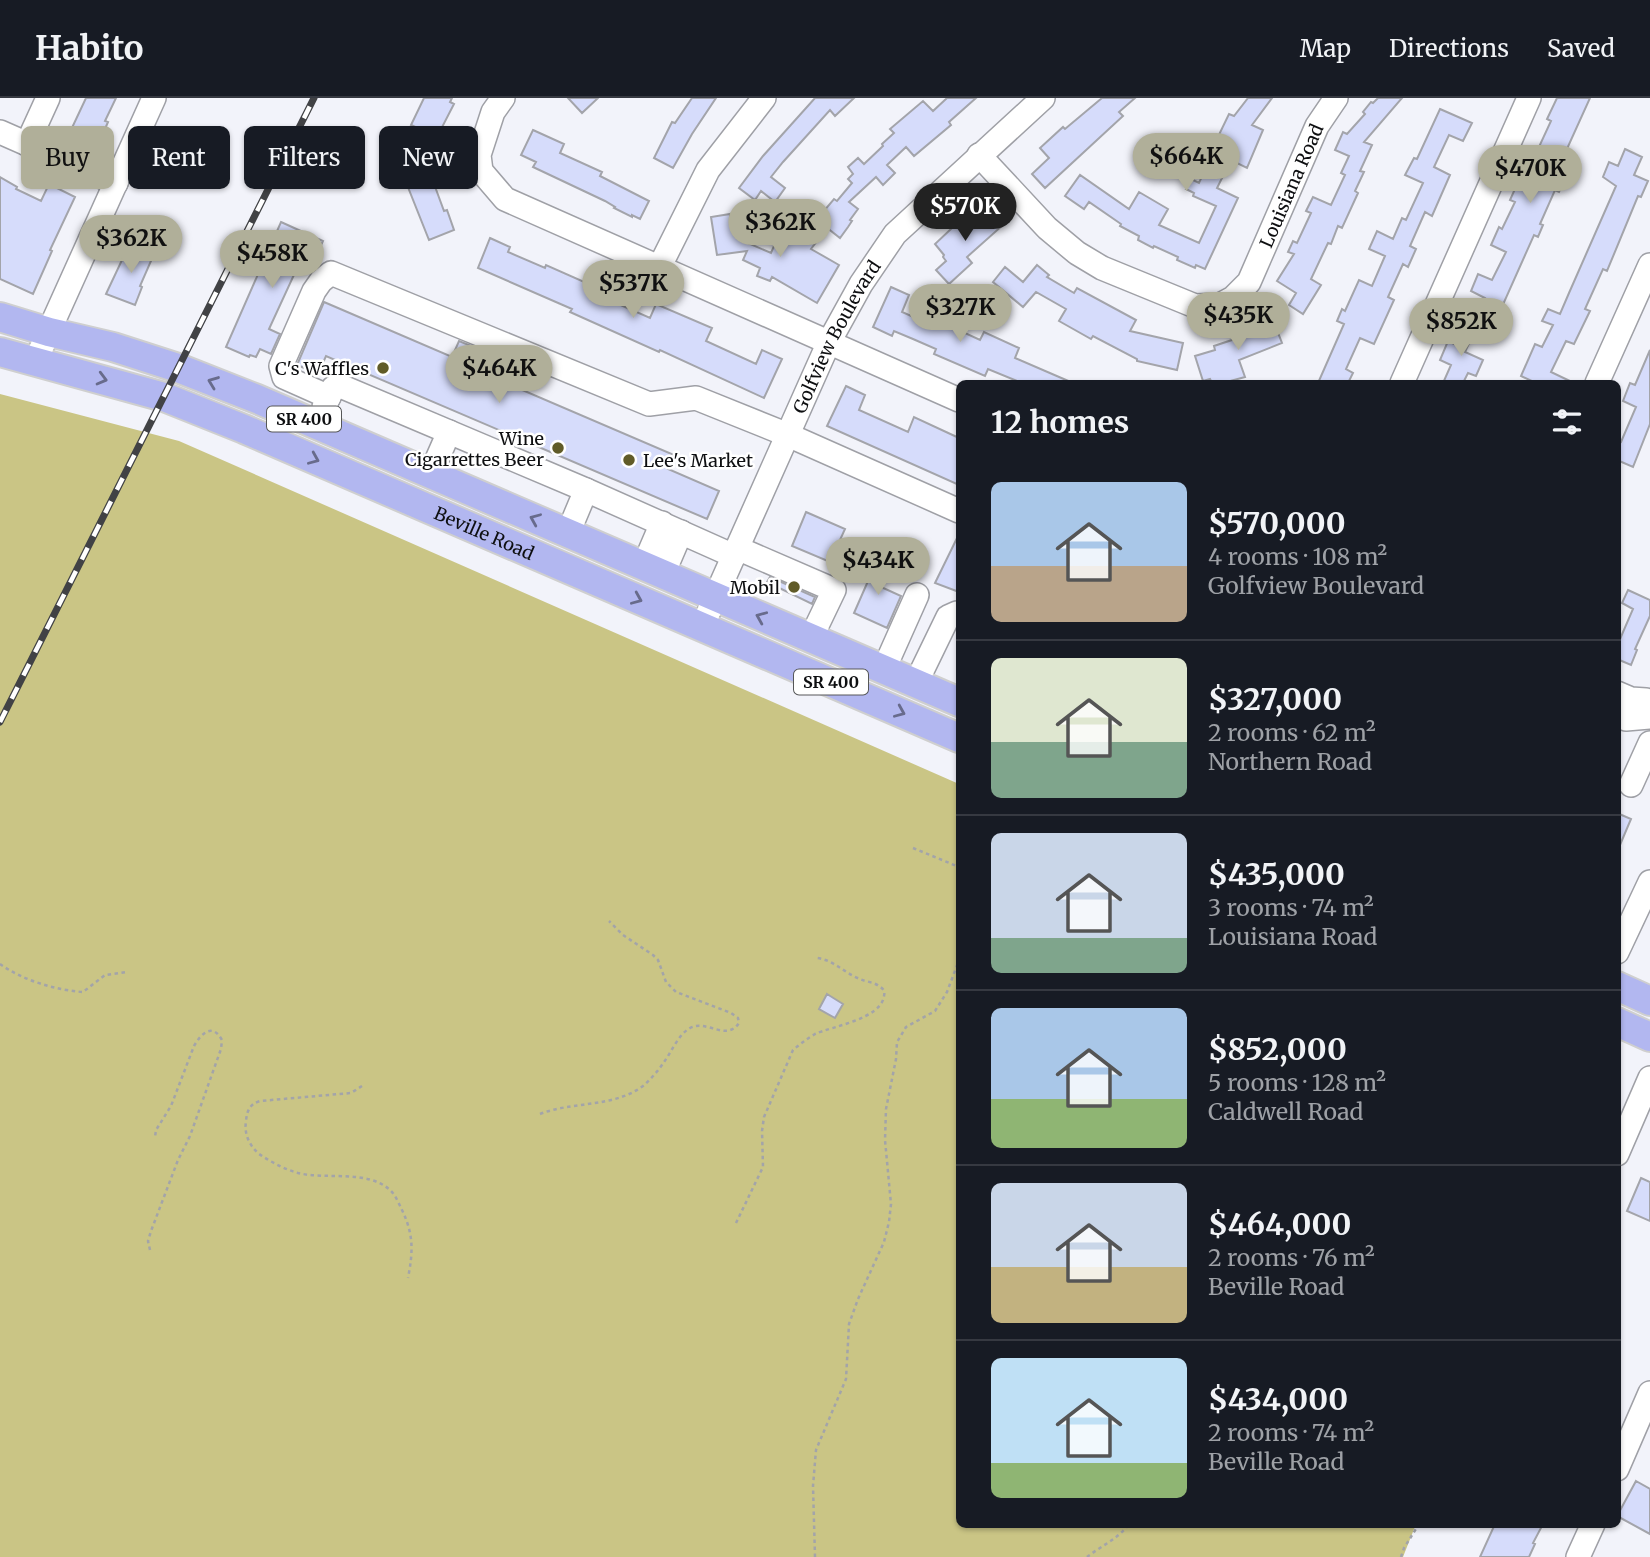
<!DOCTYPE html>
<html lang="en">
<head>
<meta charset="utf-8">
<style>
	:root { --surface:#171b24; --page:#242831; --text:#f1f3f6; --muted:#9ea1a6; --line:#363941; --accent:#b0af99 }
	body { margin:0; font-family:Merriweather,serif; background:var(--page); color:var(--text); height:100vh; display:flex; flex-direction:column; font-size:26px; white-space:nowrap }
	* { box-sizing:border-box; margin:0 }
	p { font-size:23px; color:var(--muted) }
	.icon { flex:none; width:38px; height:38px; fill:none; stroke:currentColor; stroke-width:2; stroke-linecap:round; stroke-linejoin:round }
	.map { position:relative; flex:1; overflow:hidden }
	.panel { position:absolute; left:956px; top:282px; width:665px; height:1148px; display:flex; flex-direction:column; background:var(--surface); border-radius:10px; box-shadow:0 2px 5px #0004 }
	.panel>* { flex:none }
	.hud { position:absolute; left:21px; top:28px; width:665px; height:63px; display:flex; gap:14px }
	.price { position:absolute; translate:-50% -60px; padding:0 16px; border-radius:24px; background:var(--accent); color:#111; font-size:23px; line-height:46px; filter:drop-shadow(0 2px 4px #0008) }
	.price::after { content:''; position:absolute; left:50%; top:42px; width:21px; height:16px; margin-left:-10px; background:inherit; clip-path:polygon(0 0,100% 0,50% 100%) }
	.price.active { background:#222; color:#fff }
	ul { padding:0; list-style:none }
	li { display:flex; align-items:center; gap:21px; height:175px; padding:0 35px }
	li+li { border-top:2px solid var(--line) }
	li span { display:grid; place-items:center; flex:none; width:196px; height:140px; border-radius:10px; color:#555 }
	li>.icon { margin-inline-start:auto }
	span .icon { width:84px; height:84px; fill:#fffc; stroke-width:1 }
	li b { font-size:30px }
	h2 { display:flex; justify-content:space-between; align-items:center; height:84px; padding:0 35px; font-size:30px }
	.tag { padding:0 24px; border-radius:10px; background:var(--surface); box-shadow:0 2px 5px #0004; font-size:24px; line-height:63px }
	.tag.active { background:var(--accent); color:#111 }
	header { display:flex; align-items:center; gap:42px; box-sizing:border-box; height:98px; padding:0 35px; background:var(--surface); border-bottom:2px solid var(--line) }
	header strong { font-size:33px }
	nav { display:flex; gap:38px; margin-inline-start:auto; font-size:24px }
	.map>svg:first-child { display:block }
	.green { fill:#cac585 }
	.building { fill:#d6dcfb; stroke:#a3a4aa; stroke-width:2 }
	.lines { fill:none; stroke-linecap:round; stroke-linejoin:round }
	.minor-casing { stroke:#9fa0a6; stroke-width:26 }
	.major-casing { stroke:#cfcfcf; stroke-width:32 }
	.path { stroke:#a3a4a9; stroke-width:2.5; stroke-dasharray:3.5 3.5; stroke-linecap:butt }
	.minor { stroke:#fff; stroke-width:23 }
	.major { stroke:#b2b7f0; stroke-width:28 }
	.rail-casing { stroke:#414245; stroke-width:7 }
	.rail { stroke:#fff; stroke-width:4.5; stroke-dasharray:13; stroke-linecap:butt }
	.oneway { stroke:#686b8c }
	.poi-dot { fill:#605b28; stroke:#fff; stroke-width:2.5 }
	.labels { text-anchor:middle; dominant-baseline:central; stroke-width:5; stroke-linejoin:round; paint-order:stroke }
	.shield { fill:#fff; stroke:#565758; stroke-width:2 }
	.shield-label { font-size:16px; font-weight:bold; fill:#0e0f11 }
	.street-label { font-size:18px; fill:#0e0f11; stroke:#fff }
	.poi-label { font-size:18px; fill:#0e0f11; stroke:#fff; text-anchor:end }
</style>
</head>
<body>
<header>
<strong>Habito</strong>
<nav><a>Map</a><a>Directions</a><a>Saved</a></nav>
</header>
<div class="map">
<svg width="1650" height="1459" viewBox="0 0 1650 1459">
	<rect width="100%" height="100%" fill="#f2f3fa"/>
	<path class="green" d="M0,296L179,343L959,686V1426H1416L1403,1459H0Z"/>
	<path class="building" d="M86,0H116L105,23L108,24L98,47L70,34Z
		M424,0H452L450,4L454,6L437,39L411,27Z
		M568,0H598L582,15Z
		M692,0H716L692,36L673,70L654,60L672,24L675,25Z
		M815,0H854L835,18L830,12L783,64L771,79L785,90L775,104L761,93L755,102L739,90L763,58Z
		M947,0H976L949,24L951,27L914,58L906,49L887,67L895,75L883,87L876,79L849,104L858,111L850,122L852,123L848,129L840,140L821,125L827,117L823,114L834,101L837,103L852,85L848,81L853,76L848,69L858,60L864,66L883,48L882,46L894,35L890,31L923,3L933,13Z
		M1102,0H1135L1119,14L1123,18L1045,90L1032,76L1049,60L1040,50L1063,29L1065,31Z
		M1248,0H1272L1252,27L1263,32L1247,70L1231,62L1217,90L1238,100L1205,171L1196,167L1195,170L1177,162L1178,159L1154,148L1153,150L1138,142L1139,138L1120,128L1121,126L1089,104L1084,111L1065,98L1080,77L1129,111L1139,94L1168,111L1159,127L1199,145L1216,108L1193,98L1194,95L1186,91L1191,81L1199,85L1216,48L1214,47L1229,16L1234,18Z
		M1378,0H1402L1364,44L1372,47L1360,73L1364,74L1355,93L1358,95L1342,130L1338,128L1331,146L1328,145L1311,181L1321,187L1303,216L1289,207L1296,195L1277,183L1294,156L1288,154L1293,143L1297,145L1311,115L1306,113L1313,99L1331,107L1345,77L1341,75L1349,58L1335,52L1343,34L1347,36L1365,16L1363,14L1371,4L1373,5Z
		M1557,0H1590L1561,64L1570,68L1559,94L1555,92L1540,126L1543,127L1538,139L1534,137L1493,229L1476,221L1485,200L1471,193L1478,176L1492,182L1506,154L1491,147L1499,129L1502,131L1515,104L1510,102L1529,60L1533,62L1551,23L1547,21Z
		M1440,11L1472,25L1463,43L1449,37L1434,69L1450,77L1432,118L1425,114L1410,148L1416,151L1408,169L1403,166L1388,199L1394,202L1374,246L1360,240L1346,271L1353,275L1348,285H1318L1344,226L1337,223L1342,211L1345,213L1359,182L1372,188L1385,158L1369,151L1377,133L1393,141L1402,120L1406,122L1423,85L1405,77L1414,60L1417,61Z
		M533,32L564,46L560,55L602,74L600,78L649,103L640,121L632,117V119L614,110L615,109L605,103L533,69L536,64L521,57Z
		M1625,51L1642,59L1634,77L1648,83L1641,99L1638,98L1607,173L1603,171L1585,211L1590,213L1574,246L1566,243L1551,274L1574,285H1536L1521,278L1535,246L1542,249L1553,227L1542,223L1548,211L1560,216L1569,195L1616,88L1603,79L1609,64L1618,68Z
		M423,54L432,74L430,75L444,113L447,112L454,132L429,142L398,64Z
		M0,79L17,89L16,91L41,103L49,86L75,99L50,152L52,153L33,196L0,181Z
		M991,113L1003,127L967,159L972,165L949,186L936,172L946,163L943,159L944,157L935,146L969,114L978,124Z
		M730,116L731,126L738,124L741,142L771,155L781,132L802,141L806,136L817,143L811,151L839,167L817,205L772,179L770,183L757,178L760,170L743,162L747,153L717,157L711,119Z
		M281,124L323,143L309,173L298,168L269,231L280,236L271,256L260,251L256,259L250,257L249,259L226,249Z
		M490,140L510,149L508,154L545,170L546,167L584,184L588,176L606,185L600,198L650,220L656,206L712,230L706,243L756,266L762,252L782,261L764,300L660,252L659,254L570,214L572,211L478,170Z
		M130,145L154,156L140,188L142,189L135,207L106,196Z
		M1037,167L1049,177L1047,179L1074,195L1077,190L1136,222L1130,233L1183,245L1177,272L1137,263V261L1093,238L1091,241L1059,223L1066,211L1036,194L1023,209L993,184L1005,169L1023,184Z
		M891,189L909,197L902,214L936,229L939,223L980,242L984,234L1019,250L1015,260L1073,285H1022L988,271L985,278L934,256L936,251L913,241L894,233L892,238L873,229Z
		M324,204L452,259L459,243L486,254L478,273L674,357L668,371L719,393L707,421L326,258L318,276L297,267Z
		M1269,212L1282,245L1239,262L1245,279L1223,285H1212L1210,281L1203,283L1195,258L1215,252L1214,248L1259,233L1254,219Z
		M1463,226L1475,232L1465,254L1483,262L1476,278L1468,275L1463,285H1443L1451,267L1440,262L1448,243L1454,246Z
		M1650,252V326L1633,369L1617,362V343L1621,344L1636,309L1623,303L1630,285L1635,287Z
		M846,288L865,297L859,312L908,334L914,319L959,340V387L827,328Z
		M806,414L845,431L830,464L792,448Z
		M959,436V494L935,485Z
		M879,458L892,465L881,489L901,498L887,530L854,515Z
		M770,479L815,499L812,506L767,484Z
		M1628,492L1650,502V518L1635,551L1637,552L1631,567L1617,561V548L1633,511L1622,505Z
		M1617,715L1631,721L1617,754Z
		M827,896L843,906L835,920L819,911Z
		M1641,1080L1650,1084V1123L1627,1113Z
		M1636,1383L1650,1391V1436L1617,1418Z
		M1495,1426H1543L1533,1445L1535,1446L1529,1459H1480Z"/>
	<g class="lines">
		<g class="minor-casing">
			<g id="minor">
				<path d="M503,0L493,14L479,57L481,73L505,101L959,302"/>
				<path d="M0,34L116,85"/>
				<path d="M27,46L48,0"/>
				<path id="s1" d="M979,57L1047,130L1077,155L1102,170L1195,208L1220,207L1233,200L1249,184L1317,28L1336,0"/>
				<path d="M660,168L708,72L764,0"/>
				<path d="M35,264L154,0"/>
				<path d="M1402,285L1529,0"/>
				<path d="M1597,285L1650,167"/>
				<path d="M329,299L284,279L281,268L314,193L321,183L331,175L649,306L696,300L788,337L959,413"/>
				<path d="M324,309L333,290L338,287L586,392L734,458"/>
				<path d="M431,375L449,334"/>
				<path d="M568,435L586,392"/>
				<path d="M737,450L834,492L811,540"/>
				<path d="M644,467L662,425"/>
				<path d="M663,476L681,434"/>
				<path id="s2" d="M702,529L829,244L861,186L895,136L1043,0"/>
				<path d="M884,571L917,497"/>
				<path d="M916,585L948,519L957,515L959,516"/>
				<path d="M1617,595L1631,601L1646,602"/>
				<path d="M1617,617L1626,621L1650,619"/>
				<path d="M1631,687L1650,645"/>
				<path d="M1617,854L1650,784"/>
				<path d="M1617,1056L1650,980"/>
				<path d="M1617,1371L1650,1295"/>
				<path d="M1578,1459L1593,1426"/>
			</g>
		</g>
		<g class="major-casing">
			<g id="major">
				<path d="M0,219L49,234L113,249L178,270L257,301L959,604"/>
				<path id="s3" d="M0,254L164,299L244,331L959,640"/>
				<path d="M1617,888L1650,903"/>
				<path d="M1617,924L1650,939"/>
			</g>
		</g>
		<path class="path" d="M913,750L959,769
			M0,866C22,882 55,892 83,894L105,877L127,874
			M362,988L351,995L260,1003C250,1006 247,1012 246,1023C244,1036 249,1047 259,1056C271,1064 284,1071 298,1075C326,1082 369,1071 391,1093C396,1098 399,1106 402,1112C414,1137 413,1154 408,1180
			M540,1016C573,1003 613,1010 643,988C651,981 658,973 664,964C672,953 678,937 690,930C707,921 726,944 739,925L738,920L731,915L676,894L666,884L658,862L653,857L623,837L609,823
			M736,1125L763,1069L762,1033L764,1019L793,952C800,946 807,941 815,936C833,928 881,921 884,898C885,894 884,891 880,889C875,884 866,884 860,881C844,875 834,862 817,860
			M150,1152L148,1143L151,1133L178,1062L190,1038L221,951L222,942C212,924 201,936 194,948L171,1008L156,1032L155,1039
			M815,1459L813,1388L816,1352L846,1281L849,1226L858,1201L884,1144L889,1124L891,1106L885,1042L886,1011L896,961L897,944L906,929L935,913L947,894L959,862
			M1087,1459C1101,1448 1118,1441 1129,1426
			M1401,1459L1404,1450L1419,1426"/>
		<use href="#minor" class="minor"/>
		<use href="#major" class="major"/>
		<g class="rail-casing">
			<path id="rail" d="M0,624L314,0"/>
		</g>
		<use href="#rail" class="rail"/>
	</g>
	<defs><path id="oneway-chevron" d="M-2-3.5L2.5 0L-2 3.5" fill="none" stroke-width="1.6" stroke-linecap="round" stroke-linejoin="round" transform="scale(1.75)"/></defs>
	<g class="oneway">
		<use href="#oneway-chevron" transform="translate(102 281) rotate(15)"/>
		<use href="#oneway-chevron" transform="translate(213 284) rotate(-159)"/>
		<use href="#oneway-chevron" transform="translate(314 361) rotate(23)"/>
		<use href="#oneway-chevron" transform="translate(535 421) rotate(-157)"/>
		<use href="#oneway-chevron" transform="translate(637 501) rotate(23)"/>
		<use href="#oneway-chevron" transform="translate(761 519) rotate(-157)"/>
		<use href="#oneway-chevron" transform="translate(900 614) rotate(23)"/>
	</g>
	<g class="poi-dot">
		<circle cx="383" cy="270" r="7"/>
		<circle cx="558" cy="350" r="7"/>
		<circle cx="629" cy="362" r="7"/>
		<circle cx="794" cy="489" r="7"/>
	</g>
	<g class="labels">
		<g class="shield">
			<rect x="267" y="308.5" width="74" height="25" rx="5"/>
			<rect x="794" y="571.5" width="74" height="25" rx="5"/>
		</g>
		<g class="shield-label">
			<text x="304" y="321">SR 400</text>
			<text x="831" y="584">SR 400</text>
		</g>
		<g class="street-label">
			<text stroke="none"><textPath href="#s1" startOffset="436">Louisiana Road</textPath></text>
			<text stroke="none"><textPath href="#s2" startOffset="320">Golfview Boulevard</textPath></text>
			<text stroke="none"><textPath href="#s3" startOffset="518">Beville Road</textPath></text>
		</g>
		<g class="poi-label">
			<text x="369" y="270">C's Waffles</text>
			<text x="544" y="340">Wine<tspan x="544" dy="21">Cigarrettes Beer</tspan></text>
			<text x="643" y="362" text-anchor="start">Lee's Market</text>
			<text x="780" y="489">Mobil</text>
		</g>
	</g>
</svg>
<b class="price" style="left:1186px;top:95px">$664K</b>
<b class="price" style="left:1530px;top:107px">$470K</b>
<b class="price active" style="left:965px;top:145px">$570K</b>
<b class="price" style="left:780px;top:161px">$362K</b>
<b class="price" style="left:131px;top:177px">$362K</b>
<b class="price" style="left:272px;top:192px">$458K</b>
<b class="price" style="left:633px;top:222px">$537K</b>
<b class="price" style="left:960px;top:246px">$327K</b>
<b class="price" style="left:1238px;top:254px">$435K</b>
<b class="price" style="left:1461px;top:260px">$852K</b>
<b class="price" style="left:499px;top:307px">$464K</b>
<b class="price" style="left:878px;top:499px">$434K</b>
<div class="hud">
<a class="tag active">Buy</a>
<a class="tag">Rent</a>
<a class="tag">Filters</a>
<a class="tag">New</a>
</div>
<section class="panel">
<h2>12 homes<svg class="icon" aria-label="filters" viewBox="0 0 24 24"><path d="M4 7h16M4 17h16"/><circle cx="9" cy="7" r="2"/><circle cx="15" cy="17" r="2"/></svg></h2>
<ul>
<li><span style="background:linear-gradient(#a9c7e8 60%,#b9a48a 0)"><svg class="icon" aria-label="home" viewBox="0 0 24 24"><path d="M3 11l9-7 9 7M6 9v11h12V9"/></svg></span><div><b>$570,000</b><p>4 rooms · 108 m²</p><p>Golfview Boulevard</p></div></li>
<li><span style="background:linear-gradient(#dfe7d0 60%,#7fa58c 0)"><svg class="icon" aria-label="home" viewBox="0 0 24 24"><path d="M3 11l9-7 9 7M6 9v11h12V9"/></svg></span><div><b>$327,000</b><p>2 rooms · 62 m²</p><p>Northern Road</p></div></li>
<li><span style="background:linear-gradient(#c9d6e8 75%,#7fa58c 0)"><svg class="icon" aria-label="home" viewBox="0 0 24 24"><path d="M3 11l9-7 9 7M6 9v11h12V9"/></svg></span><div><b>$435,000</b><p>3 rooms · 74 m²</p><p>Louisiana Road</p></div></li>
<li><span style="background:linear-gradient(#a9c7e8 65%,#8fb573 0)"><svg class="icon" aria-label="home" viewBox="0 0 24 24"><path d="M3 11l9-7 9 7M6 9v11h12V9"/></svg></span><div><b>$852,000</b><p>5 rooms · 128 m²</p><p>Caldwell Road</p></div></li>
<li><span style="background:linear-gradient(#c9d6e8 60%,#c2b280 0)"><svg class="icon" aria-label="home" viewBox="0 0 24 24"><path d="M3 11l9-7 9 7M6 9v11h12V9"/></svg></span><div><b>$464,000</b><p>2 rooms · 76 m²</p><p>Beville Road</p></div></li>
<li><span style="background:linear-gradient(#bfe0f5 75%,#8fb573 0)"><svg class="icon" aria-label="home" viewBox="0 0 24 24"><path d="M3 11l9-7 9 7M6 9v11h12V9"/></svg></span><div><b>$434,000</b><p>2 rooms · 74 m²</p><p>Beville Road</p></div></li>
</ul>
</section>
</div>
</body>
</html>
